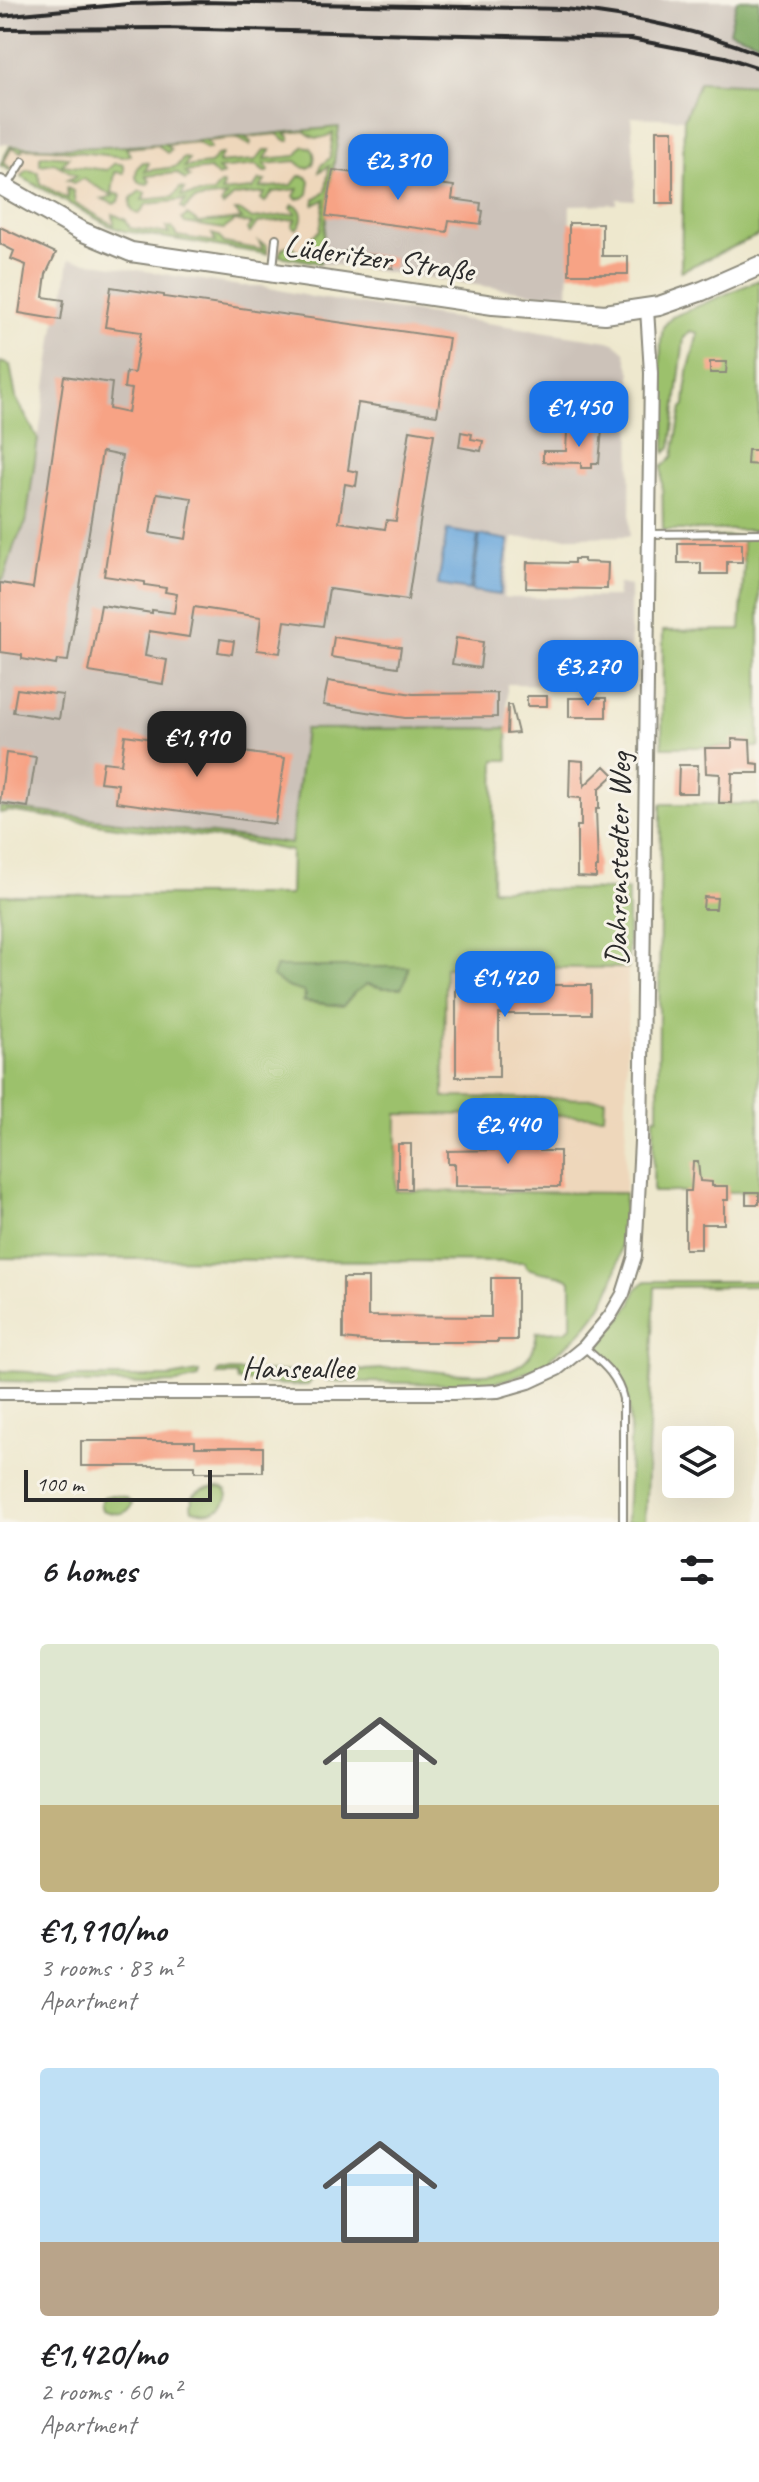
<!DOCTYPE html>
<html lang="en">
<head>
<meta charset="utf-8">
<style>
	:root { --surface:#fff; --page:#f2f2f2; --text:#202124; --muted:#757577; --accent:#1a73e8 }
	body { margin:0; font-family:Caveat,sans-serif; background:var(--page); color:var(--text); height:100vh; display:flex; flex-direction:column; font-size:30px; white-space:nowrap }
	* { box-sizing:border-box; margin:0 }
	p { font-size:26px; color:var(--muted) }
	.icon { flex:none; width:44px; height:44px; fill:none; stroke:currentColor; stroke-width:2; stroke-linecap:round; stroke-linejoin:round }
	.map { position:relative; height:1522px; overflow:hidden }
	.details { display:flex; flex-direction:column; background:var(--surface); flex:1 }
	.details>* { flex:none }
	.tools { position:absolute; left:662px; top:1426px; display:grid; gap:16px }
	.tools a { display:grid; place-items:center; width:72px; height:72px; border-radius:8px; background:var(--surface); box-shadow:0 8px 32px #0002; font-size:40px }
	.scale { position:absolute; left:24px; bottom:20px; width:188px; box-sizing:border-box; padding-left:8px; border:4px solid #2b2b2b; border-top:0; font-size:22px; line-height:28px; white-space:nowrap; color:#2b2b2b; -webkit-text-stroke:6px #f7f3e8; paint-order:stroke }
	.price { position:absolute; translate:-50% -68px; padding:0 18px; border-radius:16px; background:var(--accent); color:#fff; font-size:26px; line-height:52px; filter:drop-shadow(0 2px 4px #0008) }
	.price::after { content:''; position:absolute; left:50%; top:48px; width:24px; height:18px; margin-left:-12px; background:inherit; clip-path:polygon(0 0,100% 0,50% 100%) }
	.price.on { background:#222; color:#fff }
	ul { padding:0; list-style:none }
	li { display:grid; align-content:center; gap:16px; height:424px; padding:0 40px }
	li span { display:grid; place-items:center; height:248px; border-radius:8px; color:#555 }
	li>.icon { margin-inline-start:auto }
	span .icon { width:144px; height:144px; fill:#fffc; stroke-width:1 }
	li b { font-size:34px }
	h2 { display:flex; justify-content:space-between; align-items:center; height:96px; padding:0 40px; font-size:34px }
	.map>svg:first-child { display:block }
	.built { fill:#eed7bb }
	.industrial { fill:#ccc2b9 }
	.green { fill:#9cc16c; stroke:#64764c; stroke-width:2; fill-rule:evenodd }
	.forest { fill:#7da760; stroke:#546946; stroke-width:2 }
	.water { fill:#6aa7dc; stroke:#4a6984; stroke-width:2 }
	.building { fill:#f7a385; fill-rule:evenodd }
	.lines { fill:none; stroke-linecap:round; stroke-linejoin:round }
	.service-casing { stroke:#8c8a7c; stroke-width:10 }
	.minor-casing { stroke:#8c8a7c; stroke-width:16 }
	.secondary-casing { stroke:#8c8a7c; stroke-width:22 }
	.service { stroke:#fff; stroke-width:6 }
	.minor { stroke:#fff; stroke-width:12 }
	.secondary { stroke:#fff; stroke-width:18 }
	.rail { stroke:#2b2b2b; stroke-width:4 }
	.labels { text-anchor:middle; dominant-baseline:central; stroke-width:6; stroke-linejoin:round; paint-order:stroke }
	.street-label { font-size:32px; fill:#2b2b2b; stroke:#f7f3e8 }
</style>
</head>
<body>
<div class="map">
<svg width="759" height="1522" viewBox="0 0 759 1522">
	<rect width="100%" height="100%" fill="#f7f3e8"/>
	<filter id="ink" filterUnits="userSpaceOnUse"><feTurbulence type="fractalNoise" baseFrequency=".0125" numOctaves="2"/><feDisplacementMap in="SourceGraphic" scale="16" xChannelSelector="R" yChannelSelector="G"/><feConvolveMatrix kernelMatrix="1 2 1 2 8 2 1 2 1" color-interpolation-filters="sRGB"/></filter>
	<filter id="wash" filterUnits="userSpaceOnUse"><feTurbulence type="fractalNoise" baseFrequency=".006" numOctaves="4" result="noise"/><feDisplacementMap in="SourceGraphic" scale="32" xChannelSelector="R" yChannelSelector="G"/><feGaussianBlur stdDeviation="1.8" result="paint"/><feColorMatrix in="noise" values="0 0 0 0 0 0 0 0 0 0 0 0 0 0 0 0 0 1.4 0 .05"/><feComposite in="paint" operator="in"/></filter>
	<g filter="url(#wash)">
		<rect width="100%" height="100%" fill="#eee8ce"/>
		<path class="built" d="M339,127L320,263L124,231L108,225L0,165L10,146L40,148L145,145Z
			M445,967L628,968L625,1193L396,1192L397,1114L604,1115V1099L444,1098Z"/>
		<path class="industrial" d="M0,0H737L730,31L759,42V85L699,82L684,119L631,117L635,173L634,200L617,199V204L570,205L568,298L320,263L338,127L145,145L72,148L0,144Z
			M69,259L240,286H261L312,297L608,341L616,344L625,352L631,373L630,536L513,538L503,598L617,597L619,584L630,585L631,686L507,684V728L306,729L291,844L0,807V588L15,543L26,523L56,319H61Z"/>
		<path class="green" d="M699,82L759,85V235L681,271L684,119Z
			M339,127L320,263L279,256C281,248 284,245 293,245L298,255L311,256L315,254L309,244L310,238L320,230L325,199L314,205L315,199L326,191L329,166L319,172L320,166L330,158L333,133C321,140 315,140 304,131L285,133L290,138V141H287L277,134L245,137L251,142L250,145L237,138L206,141L210,146V149H207L197,142L166,145L171,150L167,153L158,145L126,148L130,155L123,157L51,149L24,148L21,152L12,147L3,163L12,169L11,171L0,165L10,146C120,153 230,137 339,127Z
			M304,146L311,148C316,154 316,165 308,168H304L296,161L264,164L269,170L268,172H264L256,165L218,169L223,174L218,177L210,169L185,172L190,177L185,180L177,173L145,176L150,181L148,184L140,183L136,178L137,168L143,162L149,163L145,171L176,167L184,158L189,159L184,167L210,164L217,155L222,154L218,163L256,160L264,150H271L264,159L296,156Z
			M45,155L69,157L62,165L107,170L115,163L124,165V173L115,172L112,193L121,195L119,201L114,204L102,199L113,196L83,179L73,183L67,180L77,176L54,163L40,165V157Z
			M27,170L38,172L41,184L68,199L67,188L73,191L75,203L114,225L113,214L126,220L130,228L169,234L166,227L172,228L177,236L216,242L212,234L219,236L224,243L263,250L259,242L267,246V254L124,231L108,225L21,177Z
			M299,176H305L310,181L308,194L303,198L296,199L294,196L298,189L273,192L265,202L261,199L265,193L234,196L223,206L221,204L226,196L194,200L184,210L181,207L186,200L147,204L139,214C130,213 130,205 131,198L140,191L146,193L142,200L173,197L180,188L185,189L181,196L213,193L220,184H223L224,186L221,192L253,189L259,180L265,181L260,188L292,185Z
			M293,205L298,207C304,213 303,223 296,229L292,226L296,219L257,223L250,233L247,229L252,224L235,221L224,229L185,223L182,219L187,215L199,223L242,219L235,211H241L252,219L296,214L291,208Z
			M759,280V530H663L662,467L673,456L682,408L685,405L688,372L698,333L690,331L684,338L671,447L665,453V423L660,392L661,341L663,327L672,317Z
			M0,362L10,365L16,398L38,439L26,523L15,543L4,578L0,582Z
			M759,536V747H662L663,631L740,630L744,567L742,539L665,538Z
			M507,728L508,760H495L492,889L628,890V968L445,967L444,1097L605,1099L604,1116L397,1114L396,1191L625,1193C623,1266 615,1313 551,1357L550,1363L506,1380L481,1385L329,1381L325,1380V1371L332,1364C354,1376 380,1367 404,1368C438,1370 514,1389 533,1350C535,1345 536,1338 537,1332L566,1331L571,1327V1281C560,1271 542,1276 526,1267L524,1262L0,1258V895H290L291,851L234,840L124,828L9,811L0,813V807L291,844L305,729ZM276,967H407L408,968L383,988L367,984L354,993L343,1006L304,1002V992Z
			M661,804H759V1192H653L654,1117H658Z
			M646,1281H759V1286L655,1287L645,1522H627C628,1484 634,1425 626,1389C622,1372 603,1365 600,1347L631,1304L637,1288Z
			M0,1371L29,1372L55,1377H170L199,1372V1378L177,1383L146,1384L0,1381Z
			M218,1371L312,1372L313,1378L308,1385C284,1387 261,1381 238,1381L237,1375H217Z
			M218,1487L225,1489L228,1495C224,1513 208,1513 192,1510C188,1492 203,1488 218,1487Z
			M112,1495C121,1496 127,1496 132,1504C128,1517 113,1514 102,1510L100,1503L104,1497Z"/>
		<path class="forest" d="M737,0H759V42L729,31Z
			M276,967H408C408,976 406,981 401,988H383L367,984L354,993L343,1006L303,1001L306,996L304,992L287,987L272,976Z"/>
		<path class="water" d="M447,530L478,535L470,590L438,585Z
			M480,535L509,540L500,595L472,591Z"/>
		<g id="blocks">
			<path class="building" d="M656,130H673V203H656Z
				M333,170L454,186L452,199L481,203L480,210L483,211L481,224L449,220L447,232L326,216Z
				M569,223H602V256H628V274H569Z
				M0,227L56,253L46,274L43,297L64,300L61,320L19,313L26,265L11,259L14,251L0,244Z
				M345,251L394,258L393,268L343,261Z
				M111,287L164,295V297L449,338L437,415L358,403L348,470L358,472L356,486L345,484L339,522L385,529L387,520L396,521L410,430L434,434L408,600L329,589L323,626L285,621L280,653L257,650L261,617L194,607L189,637L149,631L145,656L167,660L163,684L89,672L101,605L152,613V610L174,613L177,594L165,592L166,588L145,585V582L104,576L122,456L102,452L68,661L57,660L56,665L22,659V655L0,652V583L33,588L64,376L112,383L109,409L128,413L132,389L124,388L126,372L134,373L141,332L105,327ZM157,493L192,498L186,539L150,533Z
				M710,362H727L726,373H710Z
				M580,429H602L599,463H592V468H581V463L543,462V451H566L567,432L580,431Z
				M461,432L472,434L471,439L483,441L481,451L459,447Z
				M748,450H759V465L747,464Z
				M678,543H742V562H727V574H701V563H678Z
				M574,559H584V562L608,563L607,589L526,588L527,562L574,563Z
				M334,637L401,647L398,667L331,657Z
				M456,638L483,642L480,668L452,664Z
				M220,639L234,641L232,654L218,652Z
				M328,681L413,694L497,693V717L405,718L323,705Z
				M17,689L63,695L59,719L13,712Z
				M527,696H547V706H527Z
				M569,698H606V717H569Z
				M508,705H511L518,733L507,734Z
				M125,735L285,758L275,824L116,802L118,784L100,782L103,762L121,764Z
				M732,739L750,740L751,763L759,764V773H732L731,803H719L720,774L706,773L705,748H732Z
				M6,753L36,757L28,807L0,803Z
				M570,760L583,761L584,786L605,766L614,775L599,789V809H596L598,867H596V878L577,877V826H581V798L569,797Z
				M679,765H698L697,793H678Z
				M704,897L717,898L716,909H703Z
				M488,985H591V1014H499V1077H456V989H488Z
				M480,1116H499V1129H480Z
				M537,1116H552V1127H537Z
				M503,1139H540V1151H560V1187L455,1186V1164H448V1151L503,1150Z
				M398,1144H411V1189H398Z
				M693,1162H698L700,1181L712,1182V1186H728V1200H724V1224H701V1249H685V1191H691Z
				M746,1192H759V1204H746Z
				M343,1278H368V1316L491,1317V1278H517V1340H498V1342H373L343,1339Z
				M81,1441H195V1447H263V1472H195V1466H81Z"/>
		</g>
	</g>
	<g filter="url(#ink)">
		<use href="#blocks" fill-opacity="0" stroke="#8c8a7c" stroke-width="2"/>
		<g class="lines">
			<g class="service-casing">
				<path id="service" d="M8,185L23,161
					M273,269L276,238
					M647,534L759,533
					M584,1347C602,1363 618,1375 623,1399V1522"/>
			</g>
			<g class="minor-casing">
				<path id="minor" d="M0,1393H453L498,1391L529,1382L557,1369L584,1347L610,1316L623,1294L635,1256L641,1142L651,373L647,309"/>
			</g>
			<g class="secondary-casing">
				<path id="secondary" d="M0,185L81,231L131,252L493,305L605,314L659,306L702,291L759,266"/>
			</g>
			<use href="#service" class="service"/>
			<use href="#minor" class="minor"/>
			<use href="#secondary" class="secondary"/>
			<path class="rail" d="M0,16L128,4L201,2L565,9C632,16 696,29 759,54
				M0,29L163,28L631,39L725,57L759,68"/>
		</g>
	</g>
	<g class="labels">
		<g class="street-label">
			<text transform="translate(379 258) rotate(8)">Lüderitzer Straße</text>
			<text transform="translate(618 859) rotate(-89)">Dahrenstedter Weg</text>
			<text x="298" y="1367">Hanseallee</text>
		</g>
	</g>
</svg>
<div class="tools">
<a><svg class="icon" aria-label="layers" viewBox="0 0 24 24"><path d="M12 4l9 5-9 5-9-5zM3 14l9 5 9-5"/></svg></a>
</div>
<div class="scale">100 m</div>
<b class="price" style="left:398px;top:202px">€2,310</b>
<b class="price" style="left:579px;top:449px">€1,450</b>
<b class="price" style="left:588px;top:708px">€3,270</b>
<b class="price on" style="left:197px;top:779px">€1,910</b>
<b class="price" style="left:505px;top:1019px">€1,420</b>
<b class="price" style="left:508px;top:1166px">€2,440</b>
</div>
<section class="details">
<h2>6 homes<svg class="icon" aria-label="filters" viewBox="0 0 24 24"><path d="M4 7h16M4 17h16"/><circle cx="9" cy="7" r="2"/><circle cx="15" cy="17" r="2"/></svg></h2>
<ul>
<li><span style="background:linear-gradient(#dfe7d0 65%,#c2b280 0)"><svg class="icon" aria-label="home" viewBox="0 0 24 24"><path d="M3 11l9-7 9 7M6 9v11h12V9"/></svg></span><div><b>€1,910/mo</b><p>3 rooms · 83 m²</p><p>Apartment</p></div></li>
<li><span style="background:linear-gradient(#bfe0f5 70%,#b9a48a 0)"><svg class="icon" aria-label="home" viewBox="0 0 24 24"><path d="M3 11l9-7 9 7M6 9v11h12V9"/></svg></span><div><b>€1,420/mo</b><p>2 rooms · 60 m²</p><p>Apartment</p></div></li>
</ul>
</section>
</body>
</html>
